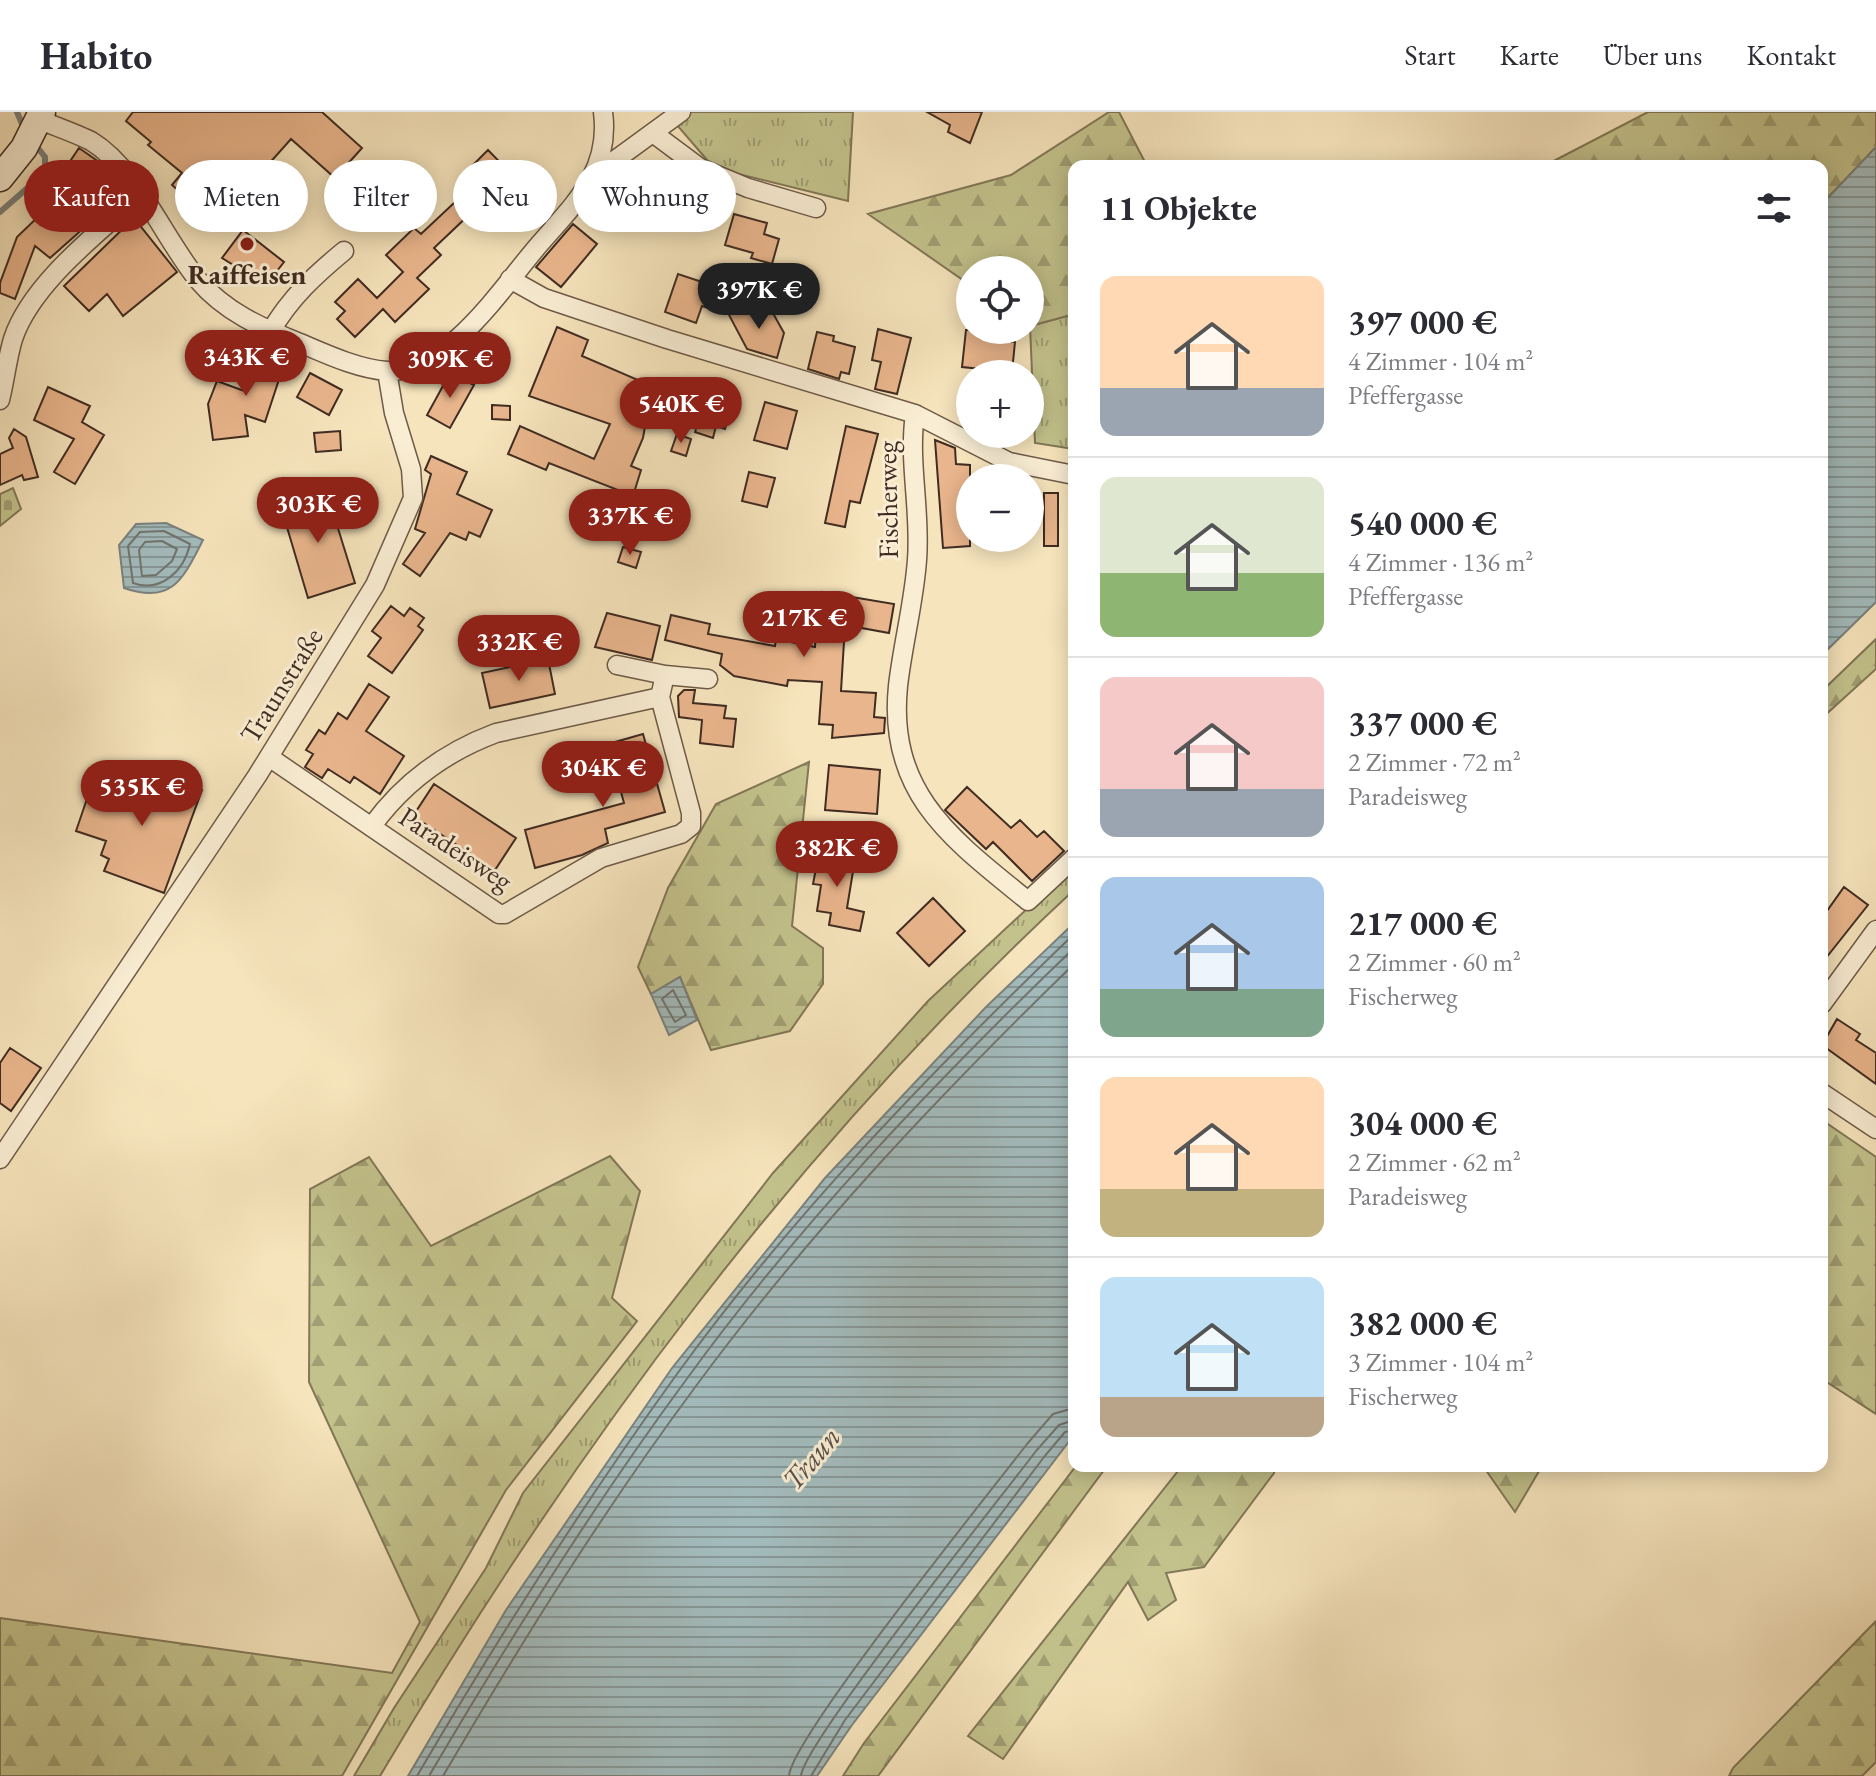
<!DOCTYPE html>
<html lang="de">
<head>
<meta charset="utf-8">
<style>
	:root { --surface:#fff; --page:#f7f7f7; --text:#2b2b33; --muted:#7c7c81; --line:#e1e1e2; --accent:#8f2418 }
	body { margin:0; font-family:"EB Garamond",serif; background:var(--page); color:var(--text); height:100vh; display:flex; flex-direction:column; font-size:30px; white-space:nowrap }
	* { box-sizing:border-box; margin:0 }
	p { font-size:26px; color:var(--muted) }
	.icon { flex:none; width:44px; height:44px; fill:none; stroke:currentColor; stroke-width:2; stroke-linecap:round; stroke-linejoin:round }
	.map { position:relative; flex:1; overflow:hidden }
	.drawer { position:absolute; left:1068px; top:48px; width:760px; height:1312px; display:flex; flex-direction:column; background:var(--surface); border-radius:16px; box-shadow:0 4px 20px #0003 }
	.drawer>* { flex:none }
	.hud { position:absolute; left:24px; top:48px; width:760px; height:72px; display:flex; gap:16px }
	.tools { position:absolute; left:956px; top:144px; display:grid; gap:16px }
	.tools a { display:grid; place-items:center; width:88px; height:88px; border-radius:50%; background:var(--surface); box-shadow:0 4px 20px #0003; font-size:40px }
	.price { position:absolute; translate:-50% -68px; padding:0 18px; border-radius:28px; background:var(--accent); color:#fff; font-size:26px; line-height:52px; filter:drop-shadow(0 2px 4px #0008) }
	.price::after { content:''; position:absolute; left:50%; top:48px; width:24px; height:18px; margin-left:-12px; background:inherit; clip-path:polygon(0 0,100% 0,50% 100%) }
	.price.on { background:#222; color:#fff }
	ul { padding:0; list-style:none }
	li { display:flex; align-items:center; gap:24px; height:200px; padding:0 32px }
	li+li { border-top:2px solid var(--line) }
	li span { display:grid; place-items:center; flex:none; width:224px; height:160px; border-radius:16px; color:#555 }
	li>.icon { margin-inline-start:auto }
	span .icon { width:96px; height:96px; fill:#fffc; stroke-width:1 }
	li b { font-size:34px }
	h2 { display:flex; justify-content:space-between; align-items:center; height:96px; padding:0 32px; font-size:34px }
	.chip { padding:0 28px; border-radius:36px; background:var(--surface); box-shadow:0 4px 20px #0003; font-size:28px; line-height:72px }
	.chip.on { background:var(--accent); color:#fff }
	header { display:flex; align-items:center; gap:48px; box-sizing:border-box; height:112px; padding:0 40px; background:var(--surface); border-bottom:2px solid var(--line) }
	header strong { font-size:38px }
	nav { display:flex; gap:44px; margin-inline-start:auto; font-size:28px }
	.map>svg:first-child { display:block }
	.grass { fill:url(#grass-tufts); stroke:#827757; stroke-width:2 }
	.forest { fill:url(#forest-firs); stroke:#827757; stroke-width:2 }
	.cemetery { fill:url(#cemetery-stones); stroke:#827757; stroke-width:2 }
	.water { fill:url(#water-rules); stroke:#7b827e; stroke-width:2 }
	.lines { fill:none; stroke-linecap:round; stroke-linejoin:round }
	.shore { stroke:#72746f; stroke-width:2 }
	.stream { stroke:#7b827e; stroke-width:6 }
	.building { fill:#e9b58c; stroke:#402c22; stroke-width:2 }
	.minor-casing { stroke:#6e5a48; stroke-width:21 }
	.secondary-casing { stroke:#402c22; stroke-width:29 }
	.minor { stroke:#f9edd3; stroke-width:18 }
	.secondary { stroke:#f9edd3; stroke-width:26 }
	.poi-dot { fill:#8f2418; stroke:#f9edd3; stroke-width:3 }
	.labels { text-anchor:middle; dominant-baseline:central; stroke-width:6; stroke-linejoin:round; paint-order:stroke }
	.poi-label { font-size:28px; font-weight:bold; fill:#402c22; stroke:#f9edd3 }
	.street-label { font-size:28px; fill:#402c22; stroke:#f9edd3 }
	.water-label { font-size:30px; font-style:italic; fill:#595048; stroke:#f9edd3 }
</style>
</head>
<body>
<header>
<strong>Habito</strong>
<nav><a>Start</a><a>Karte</a><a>Über uns</a><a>Kontakt</a></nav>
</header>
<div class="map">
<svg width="1876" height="1664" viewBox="0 0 1876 1664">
	<defs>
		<pattern id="grass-tufts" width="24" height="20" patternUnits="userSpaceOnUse" patternTransform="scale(2)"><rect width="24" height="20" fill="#c3c28c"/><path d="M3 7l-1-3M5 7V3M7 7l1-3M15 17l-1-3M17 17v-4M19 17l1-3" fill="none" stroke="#a09e72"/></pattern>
		<pattern id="forest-firs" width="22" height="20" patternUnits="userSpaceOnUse" patternTransform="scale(2)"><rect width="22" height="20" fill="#c3c28c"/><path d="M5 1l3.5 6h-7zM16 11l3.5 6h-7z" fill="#a09e72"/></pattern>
		<pattern id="cemetery-stones" width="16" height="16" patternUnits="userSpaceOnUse" patternTransform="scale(2)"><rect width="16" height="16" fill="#c3c28c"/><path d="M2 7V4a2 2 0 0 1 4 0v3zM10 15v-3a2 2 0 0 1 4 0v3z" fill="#a09e72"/></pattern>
		<pattern id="water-rules" width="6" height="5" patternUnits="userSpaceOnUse" patternTransform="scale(2)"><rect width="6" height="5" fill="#a3bbbc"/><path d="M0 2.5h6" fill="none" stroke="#869898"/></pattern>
	</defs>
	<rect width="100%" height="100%" fill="#f6e4bc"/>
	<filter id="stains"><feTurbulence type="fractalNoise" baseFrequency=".0025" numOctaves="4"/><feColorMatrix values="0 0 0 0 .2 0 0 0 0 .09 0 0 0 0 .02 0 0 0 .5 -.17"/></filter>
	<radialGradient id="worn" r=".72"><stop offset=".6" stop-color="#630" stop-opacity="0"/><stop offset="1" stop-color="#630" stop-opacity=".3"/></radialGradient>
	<path class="grass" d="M677,0H853L848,89L714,56L670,5Z
		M1067,204L1074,207V337L1035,331L1030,214Z
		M1074,753V778C795,1036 573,1338 380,1664H354L394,1596L486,1456L523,1381L773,1061L928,889Z"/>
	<path class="forest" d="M1109,0H1119L1147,54H1074V207L1067,204L1030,214V158H970V173L868,102L1011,63Z
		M1648,0H1876V35L1822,92V54H1544Z
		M1876,527V557L1822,606V579Z
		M809,650L792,814L823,836V872L790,919L711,938L680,865L651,882L638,855L668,776L716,692Z
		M1822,1008L1876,1045V1302L1822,1267Z
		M610,1044L640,1079L612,1186L637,1209L506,1378L342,1664H0V1506L392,1561L420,1510L309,1270L310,1077L369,1045L431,1134Z
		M1076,1354H1107L878,1664H843L864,1631Z
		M1182,1354H1275L1274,1361L1204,1455L1166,1461L1176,1488L1148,1508L1128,1470L1003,1647L968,1624Z
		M1483,1354H1542L1515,1400Z
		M1876,1509V1650L1862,1664H1729L1733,1656Z"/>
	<path class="cemetery" d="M13,376L21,397L0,414V382Z"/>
	<path class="water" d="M1876,35V490L1822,543V92Z
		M166,411L203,428C183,467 172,493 124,476L119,433L136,412Z
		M1074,811V1323L852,1613L817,1664H408L506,1498L672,1256L825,1066L986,895Z
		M680,865L697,908L669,923L651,882Z"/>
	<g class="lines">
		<path class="shore" d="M164,419L190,432C184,459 161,481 133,471L128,434L140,420Z
			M162,429L177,437L172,449L156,463L142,464L139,438L145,430Z
			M673,878L686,903L675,910L662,887Z
			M417,1664C498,1526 583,1392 677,1262C793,1102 932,959 1074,822
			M429,1664C509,1528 592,1395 686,1268C800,1111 935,970 1074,836
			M443,1664C521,1531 603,1399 696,1274C808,1122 938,984 1074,852
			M789,1664C790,1628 991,1379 1027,1332L1053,1302L1074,1296
			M801,1664C802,1633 1003,1383 1036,1339L1059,1313L1074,1308
			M811,1664L845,1608L1044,1345L1065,1320L1074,1318"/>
		<path class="stream" d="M17,0L25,19
			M0,100L32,72L45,55V45L34,31"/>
	</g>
	<path class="building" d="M133,0H322L362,36L335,66L291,27L242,82L237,78L206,109L194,98L197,95L172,73L182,61L148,33L151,30L126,9Z
		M927,0H982L970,31L948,20L950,13Z
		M79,36L99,50L118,70L112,91L50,146L35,134L15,187L0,181V171L17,125L42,101L40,94Z
		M488,38L526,77L486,116L471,101L434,136L441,143L417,166L429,177L395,210L383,197L355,225L337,207L345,199L335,190L358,167L377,186L403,160L386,143L414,116L421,122L471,75L461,65Z
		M651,65L679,88L664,107L636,84Z
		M734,102L767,111L764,122L779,127L772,152L751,146L753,141L725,133Z
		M134,106L177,160L123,204L107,182L89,199L64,174Z
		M573,112L597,132L561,175L536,155Z
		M243,118L284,150L266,173L222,146Z
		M712,161L736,169L724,201L702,194L696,211L665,200L678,162L708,172Z
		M746,193L751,203L769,194L784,221L777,246L747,237L729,203Z
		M557,215L588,228L582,244L652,274L643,326L631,354L641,358L633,384L549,351L546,358L508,342L520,314L594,347L610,312L529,284Z
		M878,217L911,226L897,282L875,277L881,250L872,248Z
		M966,218H981L980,226L1015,230L1012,260L962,255Z
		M817,220L834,224L833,229L855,235L849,262L841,260L839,267L808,257Z
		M261,235L287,243L265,310L245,303L248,324L213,328L208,292L217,269L247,280Z
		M310,261L342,278L329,303L297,285Z
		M450,261L474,273L450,316L427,303Z
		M48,275L90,294L82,310L104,323L75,372L54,360L74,327L34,308Z
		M709,276L735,284L725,317L716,314L713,326L695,320Z
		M765,290L797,299L787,337L754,328Z
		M492,293L510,294V308L492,307Z
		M846,314L878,322L860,391L850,389L845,415L825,411Z
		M14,317L26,325L38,365L24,368L22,363L0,373V342L13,336L9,326Z
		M340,319L341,338L316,340L314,321Z
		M677,322L691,327L686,344L671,339Z
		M935,328L955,336L956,352L970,353V434L943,436Z
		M431,344L467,360L457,382L492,398L480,425L469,420L466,428L450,421L420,464L403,452L425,421L415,417L431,362L425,358Z
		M749,360L775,366L767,395L742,389Z
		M327,381L355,471L308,486L281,395Z
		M1044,381H1058V434H1044Z
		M623,435L641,440L636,456L618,450Z
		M822,480L894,492L889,521L845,513L841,579L876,581L874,605L885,606L884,621L832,626L833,613L819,612L822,570L788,568L787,574L734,564L720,553L722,542L665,528L671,503L710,512L708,522L775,534L776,527L815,535L817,494H822Z
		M391,494L404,504L410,496L424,506L418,514L423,518L392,561L368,544L381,526L372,519Z
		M607,501L660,514L652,548L595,535Z
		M548,547L555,582L490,596L482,561Z
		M369,572L389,585L366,619L404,644L380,682L354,665L350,671L328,657L322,666L305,655L313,642L306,638L319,618L325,622L338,601L347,607Z
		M695,578L693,591L726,594L724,606L736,607L733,635L700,631L702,608L679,605L678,584L684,578Z
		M643,622L665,700L605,717L608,731L582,743L535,756L525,718L624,691L608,632Z
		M829,653L880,658L877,702L825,698Z
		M140,655L202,678L164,781L104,759L109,747L101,743L106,729L76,719L90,678L127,691Z
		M434,672L516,726L495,758L413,704Z
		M967,675L1011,716L1020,708L1037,725L1044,719L1064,739L1032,769L993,730L986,737L945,698Z
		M833,737L856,741L847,796L864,800L860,819L829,813L831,801L817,799L821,773L813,772L819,741L832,743Z
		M1844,775L1868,793L1822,851V806Z
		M933,786L965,819L929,854L897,821Z
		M1837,907L1860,922L1856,928L1876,941V972L1822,933Z
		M10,936L41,956L11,999L0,991V951Z"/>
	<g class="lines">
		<g class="minor-casing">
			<path id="minor" d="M40,8C57,15 75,21 91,29C137,57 164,127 198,168C225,200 262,216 300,231C326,242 358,257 387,259C446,262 502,176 537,135C573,93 611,60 603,0
				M653,21L700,56L748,76L816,96
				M596,62L681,0
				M510,167L544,186L667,227L915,302L1009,350L1074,363
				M271,219C290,186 315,163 344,139
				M0,288C5,268 7,247 13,227C31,172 98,121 140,83
				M915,302C908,350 921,399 917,448C914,490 903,531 898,574C887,682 953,728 1028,789L1074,746
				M617,553L665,563
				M269,645L499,802H505L601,746L681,722L691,714V701L660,585L665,563L708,567
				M372,714C404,670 445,640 496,621L660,585
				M1822,892L1876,818
				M1822,981L1876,1017
				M0,1047L257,664L375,473L413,386L411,357L394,301L387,259"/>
		</g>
		<g class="secondary-casing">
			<path id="secondary" d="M0,66L24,36L42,0"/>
		</g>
		<use href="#minor" class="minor"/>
		<use href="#secondary" class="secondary"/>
	</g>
	<circle class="poi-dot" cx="247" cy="132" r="8"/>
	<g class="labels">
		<g class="poi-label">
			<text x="247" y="162">Raiffeisen</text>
		</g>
		<g class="street-label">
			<text transform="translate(887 388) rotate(-91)">Fischerweg</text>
			<text transform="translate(281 573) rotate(-58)">Traunstraße</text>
			<text transform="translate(456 736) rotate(33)">Paradeisweg</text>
		</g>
		<g class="water-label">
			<text transform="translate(811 1346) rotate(-50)">Traun</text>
		</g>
	</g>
	<rect width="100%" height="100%" filter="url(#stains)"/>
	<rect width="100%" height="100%" fill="url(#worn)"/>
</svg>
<div class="tools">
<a><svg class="icon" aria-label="locate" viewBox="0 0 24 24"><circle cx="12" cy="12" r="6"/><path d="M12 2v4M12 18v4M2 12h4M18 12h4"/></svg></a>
<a>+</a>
<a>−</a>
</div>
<b class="price on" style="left:759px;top:219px">397K €</b>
<b class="price" style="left:246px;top:286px">343K €</b>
<b class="price" style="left:450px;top:288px">309K €</b>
<b class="price" style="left:681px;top:333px">540K €</b>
<b class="price" style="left:318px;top:433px">303K €</b>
<b class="price" style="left:630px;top:445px">337K €</b>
<b class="price" style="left:804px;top:547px">217K €</b>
<b class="price" style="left:519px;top:571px">332K €</b>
<b class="price" style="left:603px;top:697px">304K €</b>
<b class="price" style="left:142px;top:716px">535K €</b>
<b class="price" style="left:837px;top:777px">382K €</b>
<div class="hud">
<a class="chip on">Kaufen</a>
<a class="chip">Mieten</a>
<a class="chip">Filter</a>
<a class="chip">Neu</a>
<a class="chip">Wohnung</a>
</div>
<section class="drawer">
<h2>11 Objekte<svg class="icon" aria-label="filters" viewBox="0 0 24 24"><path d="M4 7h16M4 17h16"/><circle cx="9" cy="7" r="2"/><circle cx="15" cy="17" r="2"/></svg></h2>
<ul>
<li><span style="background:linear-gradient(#ffd9b3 70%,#9aa5b1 0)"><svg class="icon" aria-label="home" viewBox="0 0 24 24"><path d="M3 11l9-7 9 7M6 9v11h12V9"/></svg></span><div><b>397 000 €</b><p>4 Zimmer · 104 m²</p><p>Pfeffergasse</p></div></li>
<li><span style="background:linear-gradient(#dfe7d0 60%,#8fb573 0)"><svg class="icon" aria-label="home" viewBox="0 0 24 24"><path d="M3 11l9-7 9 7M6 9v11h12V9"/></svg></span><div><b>540 000 €</b><p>4 Zimmer · 136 m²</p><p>Pfeffergasse</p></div></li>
<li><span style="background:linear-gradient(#f6c9c9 70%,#9aa5b1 0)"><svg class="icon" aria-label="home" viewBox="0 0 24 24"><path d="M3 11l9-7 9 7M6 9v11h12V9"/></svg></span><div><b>337 000 €</b><p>2 Zimmer · 72 m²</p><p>Paradeisweg</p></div></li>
<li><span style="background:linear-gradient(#a9c7e8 70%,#7fa58c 0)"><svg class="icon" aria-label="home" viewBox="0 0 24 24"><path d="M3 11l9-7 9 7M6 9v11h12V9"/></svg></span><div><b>217 000 €</b><p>2 Zimmer · 60 m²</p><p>Fischerweg</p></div></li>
<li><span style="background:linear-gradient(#ffd9b3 70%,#c2b280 0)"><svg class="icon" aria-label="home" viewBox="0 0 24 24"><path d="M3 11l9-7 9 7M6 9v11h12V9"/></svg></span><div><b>304 000 €</b><p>2 Zimmer · 62 m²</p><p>Paradeisweg</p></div></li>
<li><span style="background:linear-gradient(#bfe0f5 75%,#b9a48a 0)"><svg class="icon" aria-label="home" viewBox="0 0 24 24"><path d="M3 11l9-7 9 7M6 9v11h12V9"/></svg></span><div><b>382 000 €</b><p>3 Zimmer · 104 m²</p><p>Fischerweg</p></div></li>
</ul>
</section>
</div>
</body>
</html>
